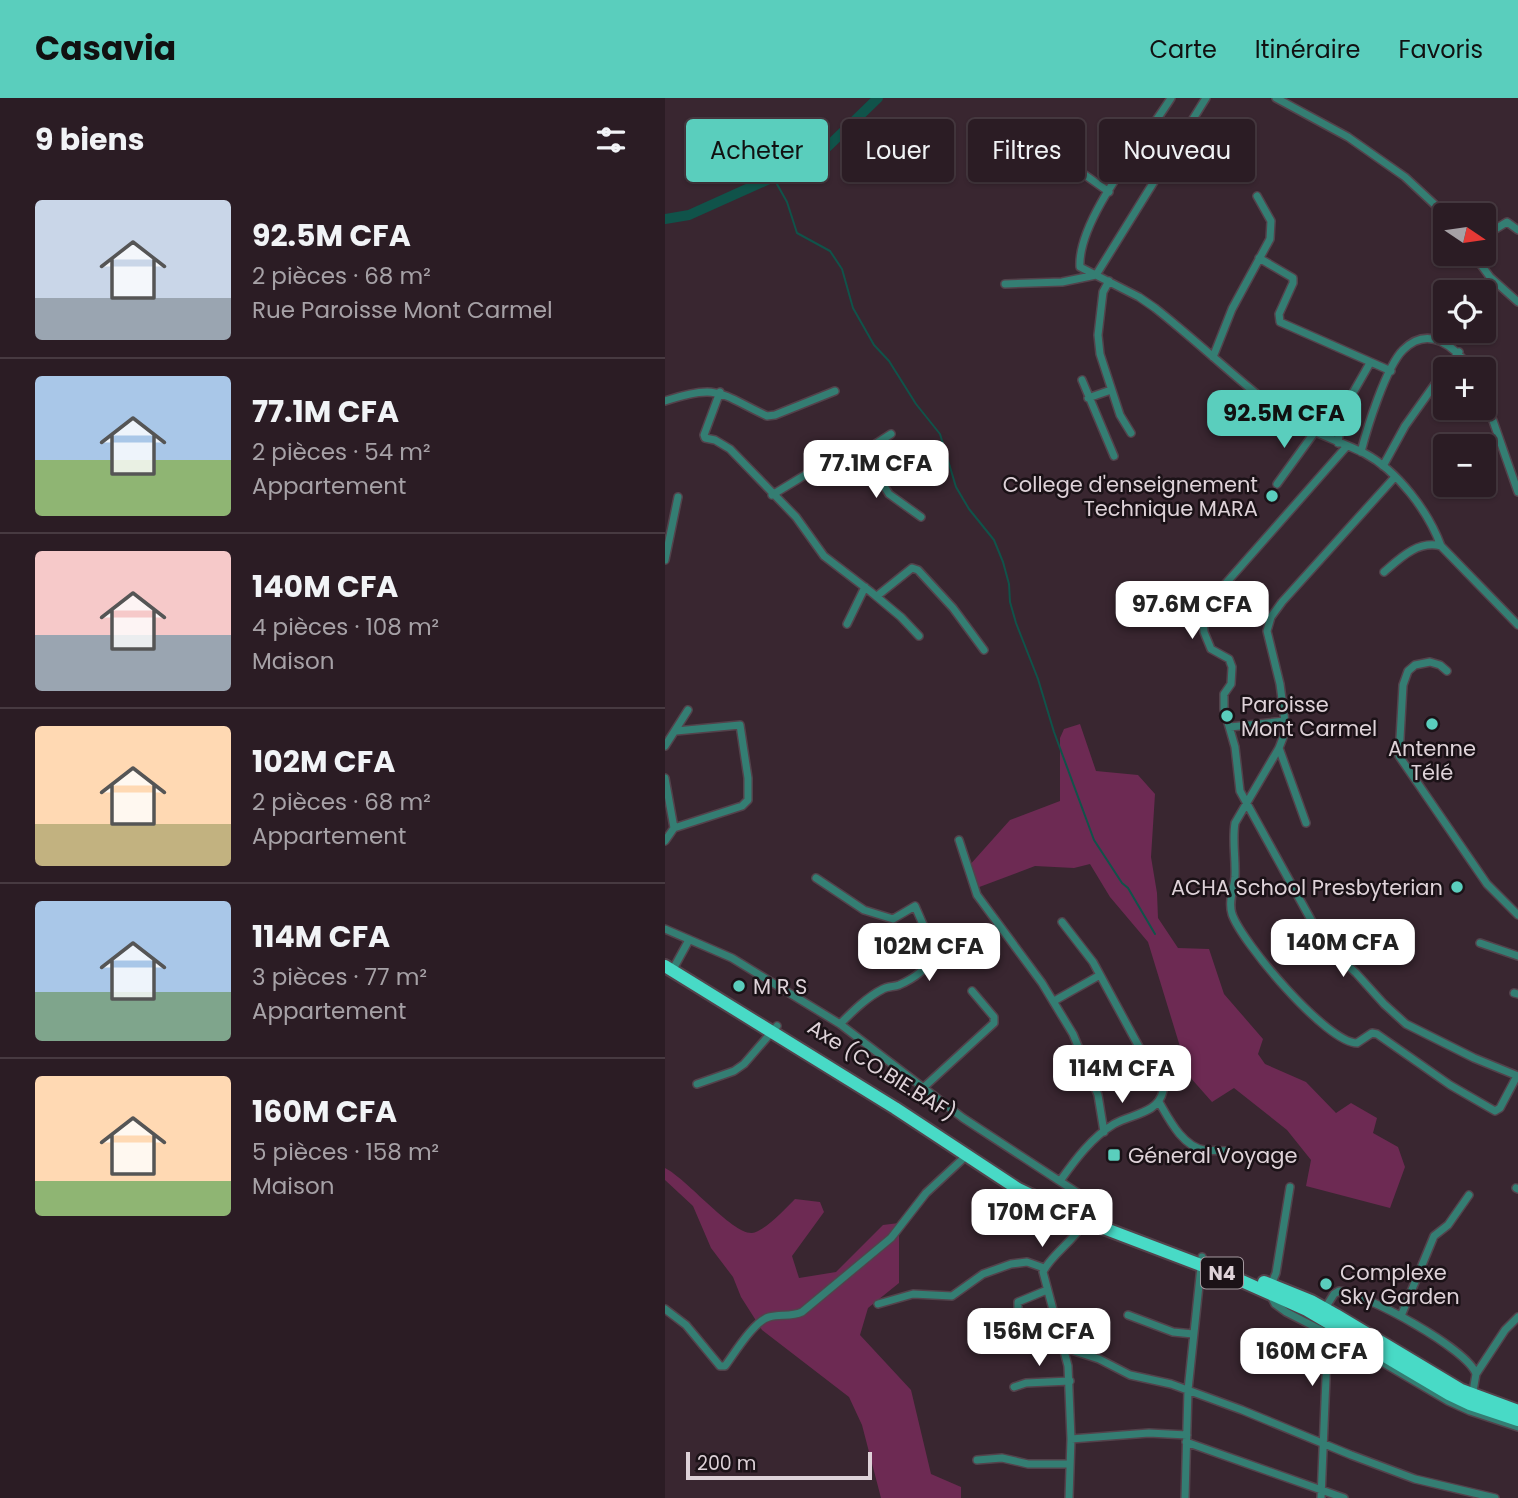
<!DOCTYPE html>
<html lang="fr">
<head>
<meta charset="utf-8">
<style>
	:root { --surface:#2b1c24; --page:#33252c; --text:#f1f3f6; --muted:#a6a1a6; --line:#473a41; --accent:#5acebd }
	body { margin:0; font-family:Poppins,sans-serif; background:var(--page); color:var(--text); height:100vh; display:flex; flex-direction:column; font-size:26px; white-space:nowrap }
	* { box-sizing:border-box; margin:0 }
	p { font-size:23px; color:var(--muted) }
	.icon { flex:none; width:38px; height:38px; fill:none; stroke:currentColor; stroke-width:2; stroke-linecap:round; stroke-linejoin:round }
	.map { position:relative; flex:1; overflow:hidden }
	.side { display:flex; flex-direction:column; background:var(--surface); width:665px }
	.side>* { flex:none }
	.hud { position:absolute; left:21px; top:21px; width:665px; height:63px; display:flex; gap:14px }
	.needle { width:46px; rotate:103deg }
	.fabs { position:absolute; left:768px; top:105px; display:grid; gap:14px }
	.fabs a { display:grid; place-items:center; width:63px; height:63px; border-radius:7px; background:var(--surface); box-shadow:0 2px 5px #0004,0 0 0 2px var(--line); font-size:35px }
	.scale { position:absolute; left:21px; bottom:18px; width:186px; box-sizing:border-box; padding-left:7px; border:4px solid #ded2d8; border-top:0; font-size:19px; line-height:24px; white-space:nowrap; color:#ded2d8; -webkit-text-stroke:5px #1b1217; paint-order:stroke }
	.price { position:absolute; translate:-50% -60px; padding:0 16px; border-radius:14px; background:#fff; color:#222; font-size:23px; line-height:46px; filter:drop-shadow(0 2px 4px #0008) }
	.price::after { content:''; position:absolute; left:50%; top:42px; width:21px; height:16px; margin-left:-10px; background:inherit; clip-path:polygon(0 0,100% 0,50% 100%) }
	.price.current { background:var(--accent); color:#111 }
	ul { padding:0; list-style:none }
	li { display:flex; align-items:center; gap:21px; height:175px; padding:0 35px }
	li+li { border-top:2px solid var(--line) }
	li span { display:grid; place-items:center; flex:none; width:196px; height:140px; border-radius:7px; color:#555 }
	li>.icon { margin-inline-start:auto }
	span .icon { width:84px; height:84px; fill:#fffc; stroke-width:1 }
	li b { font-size:30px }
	h2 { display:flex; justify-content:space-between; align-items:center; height:84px; padding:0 35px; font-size:30px }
	.tag { padding:0 24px; border-radius:7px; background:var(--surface); box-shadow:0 2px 5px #0004,0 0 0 2px var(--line); font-size:24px; line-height:63px }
	.tag.current { background:var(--accent); color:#111 }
	header { display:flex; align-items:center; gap:42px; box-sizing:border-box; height:98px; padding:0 35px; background:var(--accent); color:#111 }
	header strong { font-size:33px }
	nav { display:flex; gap:38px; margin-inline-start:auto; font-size:24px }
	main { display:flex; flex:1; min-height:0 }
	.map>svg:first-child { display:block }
	.green { fill:#6d2a53 }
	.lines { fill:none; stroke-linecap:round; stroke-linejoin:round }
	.stream { stroke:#10534a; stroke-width:2 }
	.river { stroke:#10534a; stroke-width:10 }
	.minor-casing { stroke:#53424b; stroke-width:10 }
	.trunk-casing { stroke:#53424b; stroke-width:16 }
	.minor { stroke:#347e73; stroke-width:7 }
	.trunk { stroke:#48dac6; stroke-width:12 }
	.poi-dot { fill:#5acebd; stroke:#1b1217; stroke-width:2.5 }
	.labels { text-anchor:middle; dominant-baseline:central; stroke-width:5; stroke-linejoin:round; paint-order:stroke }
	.shield { fill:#1b1217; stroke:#a4989e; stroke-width:2 }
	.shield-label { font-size:19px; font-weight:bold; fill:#ded2d8 }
	.poi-label { font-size:21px; fill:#ded2d8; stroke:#1b1217; text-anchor:start }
	.street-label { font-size:21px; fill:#ded2d8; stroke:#1b1217 }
</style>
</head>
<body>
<header>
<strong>Casavia</strong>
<nav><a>Carte</a><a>Itinéraire</a><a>Favoris</a></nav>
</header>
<main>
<section class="side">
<h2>9 biens<svg class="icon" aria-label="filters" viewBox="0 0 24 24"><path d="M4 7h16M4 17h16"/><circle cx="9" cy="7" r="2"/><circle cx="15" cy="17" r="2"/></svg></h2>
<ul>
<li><span style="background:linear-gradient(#c9d6e8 70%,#9aa5b1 0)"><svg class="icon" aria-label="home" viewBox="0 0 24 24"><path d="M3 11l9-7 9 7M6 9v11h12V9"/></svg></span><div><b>92.5M CFA</b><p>2 pièces · 68 m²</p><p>Rue Paroisse Mont Carmel</p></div></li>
<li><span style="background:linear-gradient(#a9c7e8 60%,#8fb573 0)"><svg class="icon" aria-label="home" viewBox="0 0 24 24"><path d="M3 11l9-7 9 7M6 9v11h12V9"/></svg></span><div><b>77.1M CFA</b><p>2 pièces · 54 m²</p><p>Appartement</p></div></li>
<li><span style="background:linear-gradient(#f6c9c9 60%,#9aa5b1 0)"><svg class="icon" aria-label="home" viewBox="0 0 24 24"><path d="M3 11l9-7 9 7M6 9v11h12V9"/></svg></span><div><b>140M CFA</b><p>4 pièces · 108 m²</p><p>Maison</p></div></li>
<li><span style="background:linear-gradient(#ffd9b3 70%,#c2b280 0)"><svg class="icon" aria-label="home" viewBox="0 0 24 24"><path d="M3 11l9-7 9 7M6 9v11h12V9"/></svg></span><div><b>102M CFA</b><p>2 pièces · 68 m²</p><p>Appartement</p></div></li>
<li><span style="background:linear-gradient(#a9c7e8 65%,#7fa58c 0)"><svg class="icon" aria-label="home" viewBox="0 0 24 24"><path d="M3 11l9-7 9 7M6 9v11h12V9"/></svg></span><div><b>114M CFA</b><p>3 pièces · 77 m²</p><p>Appartement</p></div></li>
<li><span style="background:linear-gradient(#ffd9b3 75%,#8fb573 0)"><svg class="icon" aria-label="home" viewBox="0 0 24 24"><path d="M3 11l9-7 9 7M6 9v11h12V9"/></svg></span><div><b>160M CFA</b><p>5 pièces · 158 m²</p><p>Maison</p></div></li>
</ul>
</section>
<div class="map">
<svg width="853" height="1400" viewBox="0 0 853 1400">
	<rect width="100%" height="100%" fill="#392630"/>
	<path class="green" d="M415,626L431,673L473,677L490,696L486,759L492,795L493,820L513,850L544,851L559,896L598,941L593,956L600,966L641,984L671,1015L686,1005L712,1020L708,1035L733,1049L740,1069L725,1110L641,1088L646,1062L622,1032L569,990L547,1004L524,978L483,844L445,799L425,766L409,770L370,768L309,791L303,769L345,722L395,703V640L399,631Z
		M0,1070C22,1081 67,1136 87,1135C99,1134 121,1110 130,1101L155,1104L159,1114L127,1158L134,1180L171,1174L218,1127L234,1125V1185L203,1210L195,1237L246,1292L266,1376L296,1389V1400H216L197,1327L184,1299L97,1232L76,1199L68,1179L46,1150L28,1108L0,1082Z"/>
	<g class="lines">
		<path class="stream" d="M108,79L122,104L132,135L165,153L177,171L188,210L209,247L224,263L251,306L275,336L291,389L304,411L329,442L338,464L344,486L345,504L351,525L373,581L389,634L429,742L457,785L463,790L490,836"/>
		<path class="river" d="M0,121L24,117L151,60L213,0"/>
		<g class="minor-casing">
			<path id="minor" d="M506,0C480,42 412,121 415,169L474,199L490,210C532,243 570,280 613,313C639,332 670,341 699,355C733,373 763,413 776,448
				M611,0L683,39L740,79L781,117
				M399,62L444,94
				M819,138L842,124L853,132
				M808,156L825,179L853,204
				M594,160L628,180V185L614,216L615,224L726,273
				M444,183L438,194L433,237L435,256L455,317L466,335
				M340,186L397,184L431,177L541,0
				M548,259L567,211L605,141L606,123L592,98
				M781,271L794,254
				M417,282L449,358
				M55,294L39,337L40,340L50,342L65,351L131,419L159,458L206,494L236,519L254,538
				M819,297L853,394
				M423,300L446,292
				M0,303C54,285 55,296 102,318L110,317L170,293
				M673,345L677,314L705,265
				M682,348L554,493L545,504L538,521L539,534L546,551L564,561L567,569L566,586L559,596V611L570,649L575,693L650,829L669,855L691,875L719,906L741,926L809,960L853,978
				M198,354L224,396L256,419
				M696,354C702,330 721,269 738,252C764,226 790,249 806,271
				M718,368L740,328L780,272
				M729,380L617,504L606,519L602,533L615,586L621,632L614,650L570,725C567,743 571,760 570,779C569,791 563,803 567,816C577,845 662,945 692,945L707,935L712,936L785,987L830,1013L835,1010L852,978
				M612,386L649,335
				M107,397L145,374L198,354L226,336
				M0,462L13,399
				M719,474C735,460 753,442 776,448L853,527
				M212,498L247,470L253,472L288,510L319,552
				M182,526L200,489
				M782,573L775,567L765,564L750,567L743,573L738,587L734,658L822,786L853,817
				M565,629L620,623
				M0,648L23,612
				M614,650L641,725
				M0,680L9,730L0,743
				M9,730L77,708L83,702V680L75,627L11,633
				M294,742L312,797L377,885L408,936L433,997L439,1034
				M151,780L199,812L228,821L250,808L270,854C266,869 248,881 234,887C229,889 223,888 218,891C202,899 188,913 175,926
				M0,831L67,860L175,926L298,1020L422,1101C431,1131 388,1151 378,1174L403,1268L406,1341L404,1400
				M815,845L853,858
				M7,873L24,842
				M849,895L853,896
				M389,903L435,877
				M426,977L475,952
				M32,986L69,973L79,966L112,928
				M258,990L329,925V919L307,893
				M494,1004C504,1021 517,1048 539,1052C546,1053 554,1052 561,1053
				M395,1083C410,1062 427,1039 449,1026C466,1016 493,1016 498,993L428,864L397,824
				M851,1090L853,1091
				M606,1187L611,1175L625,1089
				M605,1196L610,1206L621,1214L710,1260L783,1303L805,1313L853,1329
				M213,1206L248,1196L287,1198L318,1176L346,1166L362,1164L379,1170
				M0,1211L21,1227L55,1268H60C69,1256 89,1223 104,1219C115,1216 126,1219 137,1214L226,1140L261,1095L302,1057
				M659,1212L669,1196L674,1193C700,1195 803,1251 811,1276
				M463,1217L508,1234L528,1236
				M736,1218L769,1138L783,1127L804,1097
				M361,1233L353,1210V1204L382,1192
				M400,1250L434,1261L465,1277L506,1286L577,1312L686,1357L750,1381L830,1400
				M349,1289L361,1285L405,1283
				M807,1299L811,1276L840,1232L853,1219
				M406,1341L484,1335L522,1337
				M521,1344L679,1400
				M312,1362L337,1360L363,1366H405
				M520,1400L523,1292L537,1159
				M656,1400L662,1256L666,1238"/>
		</g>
		<g class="trunk-casing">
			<path id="trunk" d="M0,868L230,1010L353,1091L420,1123L570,1180L642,1212L784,1296L805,1306L853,1322
				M599,1184L646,1203L671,1217L796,1292L853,1313"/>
		</g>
		<use href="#minor" class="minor"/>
		<use href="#trunk" class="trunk"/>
	</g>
	<g class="poi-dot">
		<circle cx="607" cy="398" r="7"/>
		<circle cx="562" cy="618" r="7"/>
		<circle cx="767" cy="626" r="7"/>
		<circle cx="792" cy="789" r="7"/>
		<circle cx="74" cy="888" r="7"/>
		<rect x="442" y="1050" width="14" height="14" rx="3.5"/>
		<circle cx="661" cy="1186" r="7"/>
	</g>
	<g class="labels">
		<rect class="shield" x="536" y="1159.5" width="42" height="31" rx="5"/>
		<g class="shield-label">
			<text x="557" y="1175">N4</text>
		</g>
		<g class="poi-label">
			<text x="593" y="386" text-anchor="end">College d'enseignement<tspan x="593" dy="24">Technique MARA</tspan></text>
			<text x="576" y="606">Paroisse<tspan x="576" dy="24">Mont Carmel</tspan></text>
			<text x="767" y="650" text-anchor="middle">Antenne<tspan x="767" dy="24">Télé</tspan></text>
			<text x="778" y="789" text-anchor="end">ACHA School Presbyterian</text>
			<text x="88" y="888">M R S</text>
			<text x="463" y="1057">Géneral Voyage</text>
			<text x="675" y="1174">Complexe<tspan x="675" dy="24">Sky Garden</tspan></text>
		</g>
		<g class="street-label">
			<text transform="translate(217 972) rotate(32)">Axe (CO.BIE.BAF)</text>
		</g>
	</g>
</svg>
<div class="fabs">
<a><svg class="needle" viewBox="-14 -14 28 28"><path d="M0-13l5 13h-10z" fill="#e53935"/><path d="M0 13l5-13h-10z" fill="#a6a1a6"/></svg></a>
<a><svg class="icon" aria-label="locate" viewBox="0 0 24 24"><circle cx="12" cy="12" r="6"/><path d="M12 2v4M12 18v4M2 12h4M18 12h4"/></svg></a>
<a>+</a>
<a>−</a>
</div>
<div class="scale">200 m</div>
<b class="price current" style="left:619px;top:352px">92.5M CFA</b>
<b class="price" style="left:211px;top:402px">77.1M CFA</b>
<b class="price" style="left:527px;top:543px">97.6M CFA</b>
<b class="price" style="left:678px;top:881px">140M CFA</b>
<b class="price" style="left:264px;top:885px">102M CFA</b>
<b class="price" style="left:457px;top:1007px">114M CFA</b>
<b class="price" style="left:377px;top:1151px">170M CFA</b>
<b class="price" style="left:374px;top:1270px">156M CFA</b>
<b class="price" style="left:647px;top:1290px">160M CFA</b>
<div class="hud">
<a class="tag current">Acheter</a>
<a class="tag">Louer</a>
<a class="tag">Filtres</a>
<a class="tag">Nouveau</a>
</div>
</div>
</main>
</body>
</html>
